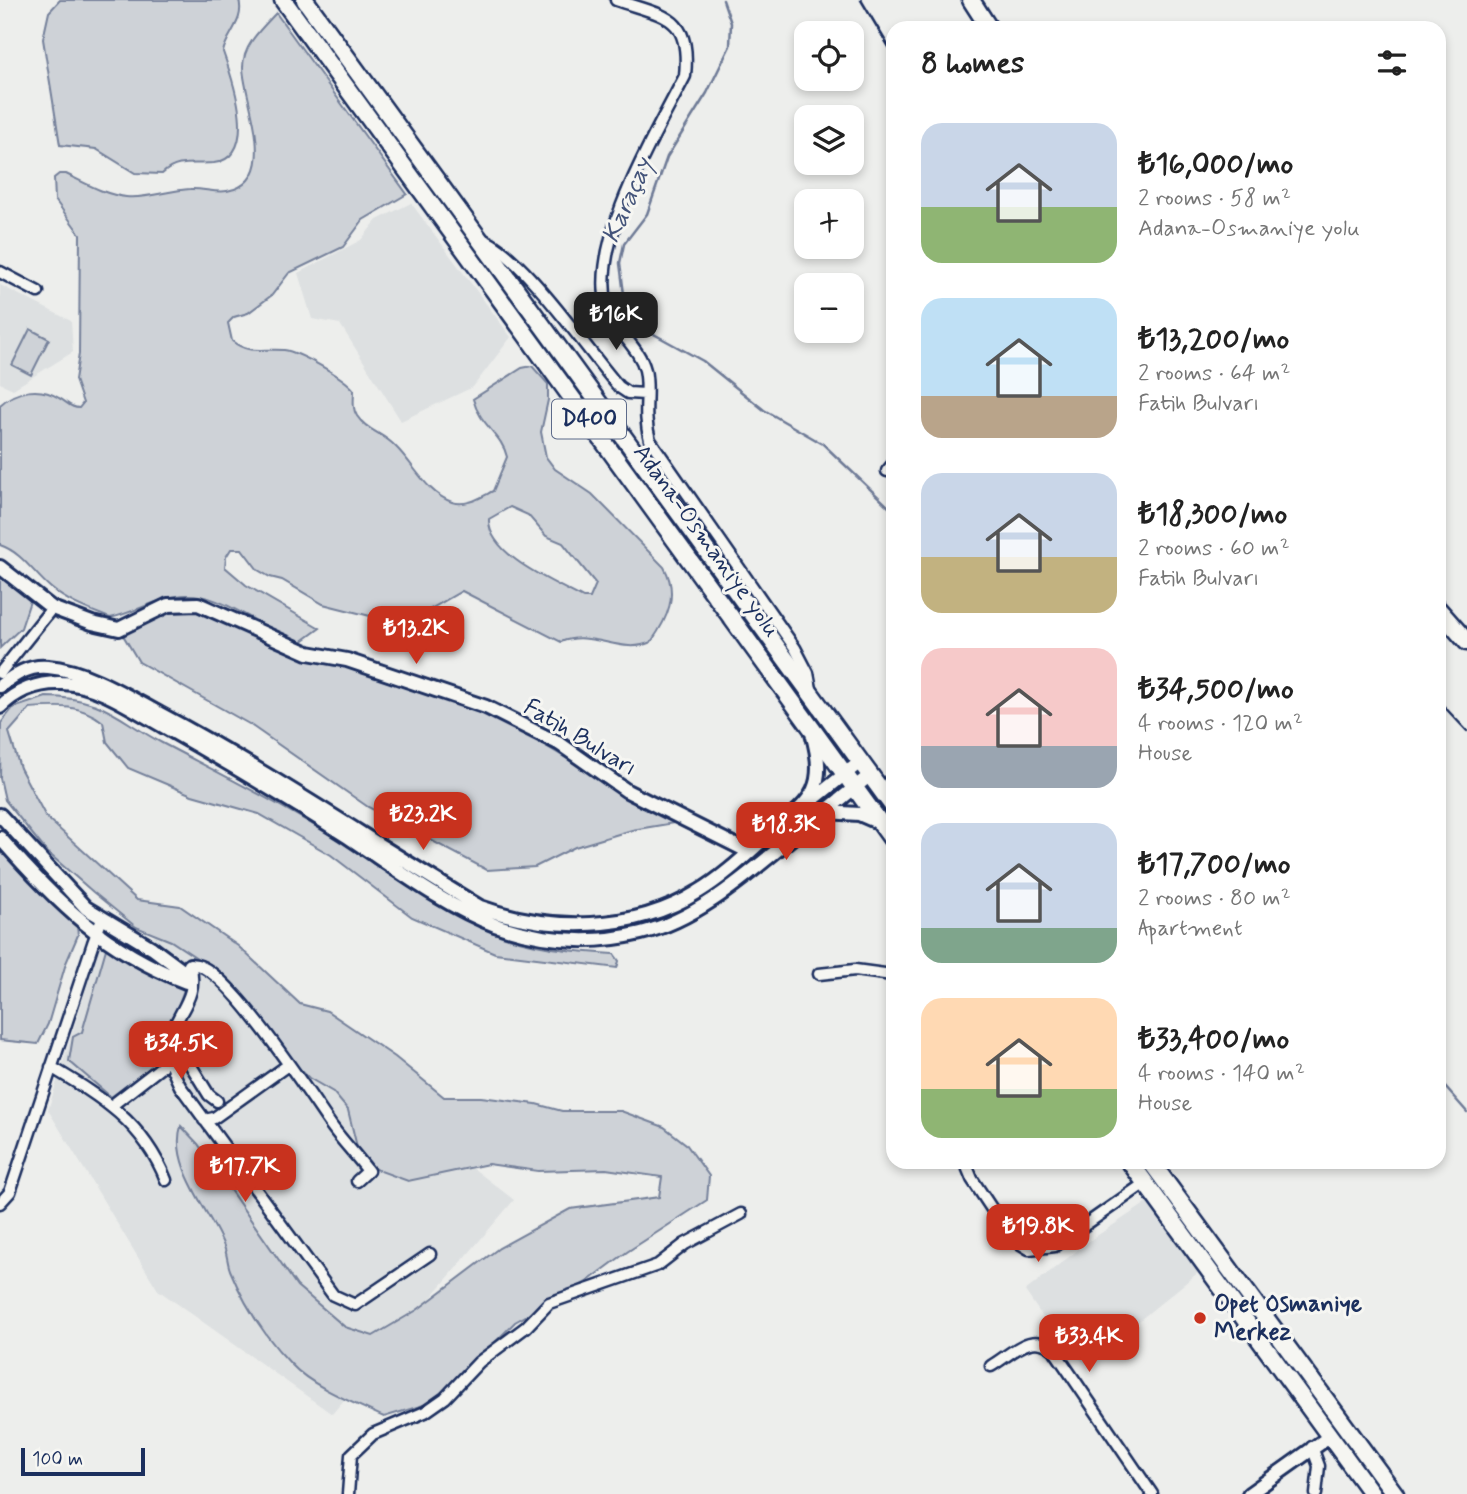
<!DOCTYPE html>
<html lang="en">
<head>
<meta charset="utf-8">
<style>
	:root { --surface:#fff; --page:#f6f6f6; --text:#222; --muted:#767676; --accent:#c8321e }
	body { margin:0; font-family:Mynerve,sans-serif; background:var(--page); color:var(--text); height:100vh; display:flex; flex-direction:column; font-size:26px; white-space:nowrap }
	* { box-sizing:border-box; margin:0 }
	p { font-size:23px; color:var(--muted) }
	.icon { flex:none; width:38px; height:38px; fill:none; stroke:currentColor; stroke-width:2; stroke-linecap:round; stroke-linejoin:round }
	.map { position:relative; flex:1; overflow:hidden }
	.panel { position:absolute; left:886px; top:21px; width:560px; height:1148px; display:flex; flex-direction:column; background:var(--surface); border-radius:21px; box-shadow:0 4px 10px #0003 }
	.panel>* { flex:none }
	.controls { position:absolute; left:794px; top:21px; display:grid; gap:14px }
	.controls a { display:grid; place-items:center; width:70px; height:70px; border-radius:14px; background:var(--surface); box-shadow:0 4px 10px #0003; font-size:35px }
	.scale { position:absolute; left:21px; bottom:18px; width:124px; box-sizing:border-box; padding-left:7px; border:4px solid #1b2f5e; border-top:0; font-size:19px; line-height:24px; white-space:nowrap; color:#1b2f5e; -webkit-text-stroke:5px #f6f6f2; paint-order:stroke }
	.price { position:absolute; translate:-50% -60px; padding:0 16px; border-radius:14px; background:var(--accent); color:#fff; font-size:23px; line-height:46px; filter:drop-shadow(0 2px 4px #0008) }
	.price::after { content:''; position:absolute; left:50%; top:42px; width:21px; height:16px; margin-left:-10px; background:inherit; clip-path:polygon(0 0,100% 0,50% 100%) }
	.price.active { background:#222; color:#fff }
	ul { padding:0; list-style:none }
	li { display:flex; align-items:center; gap:21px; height:175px; padding:0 35px }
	li span { display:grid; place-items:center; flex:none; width:196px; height:140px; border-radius:21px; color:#555 }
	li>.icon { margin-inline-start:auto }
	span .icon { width:84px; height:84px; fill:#fffc; stroke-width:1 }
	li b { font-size:30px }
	h2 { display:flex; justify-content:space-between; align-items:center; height:84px; padding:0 35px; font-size:30px }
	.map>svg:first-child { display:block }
	.built { fill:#dde0e1 }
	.green { fill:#ced2d7; stroke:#74809a; stroke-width:2; fill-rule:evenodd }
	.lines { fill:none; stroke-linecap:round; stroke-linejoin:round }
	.stream { stroke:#6e7a96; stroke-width:2.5 }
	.minor-casing { stroke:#1b2f5e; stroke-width:15 }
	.tertiary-casing { stroke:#1b2f5e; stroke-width:18 }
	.trunk-casing { stroke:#1b2f5e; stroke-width:21 }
	.minor { stroke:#f6f6f2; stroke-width:10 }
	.tertiary { stroke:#f6f6f2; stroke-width:12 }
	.trunk { stroke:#f6f6f2; stroke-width:16 }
	.rail { stroke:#1b2f5e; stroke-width:2.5 }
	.poi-dot { fill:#c8321e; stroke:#f6f6f2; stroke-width:2.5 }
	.labels { text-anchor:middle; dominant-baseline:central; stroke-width:6; stroke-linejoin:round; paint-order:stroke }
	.shield { fill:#f6f6f2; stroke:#5d6b8a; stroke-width:2 }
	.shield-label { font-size:23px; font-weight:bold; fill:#1b2f5e }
	.street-label { font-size:24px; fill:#1b2f5e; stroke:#f6f6f2 }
	.poi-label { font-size:24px; font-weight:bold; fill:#1b2f5e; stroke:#f6f6f2; text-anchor:start }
	.water-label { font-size:26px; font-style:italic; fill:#44547a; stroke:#f6f6f2 }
</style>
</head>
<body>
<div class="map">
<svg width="1467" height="1494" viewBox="0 0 1467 1494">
	<rect width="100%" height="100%" fill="#edeeec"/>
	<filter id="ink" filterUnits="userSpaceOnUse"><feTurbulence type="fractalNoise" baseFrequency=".0143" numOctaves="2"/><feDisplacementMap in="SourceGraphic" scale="14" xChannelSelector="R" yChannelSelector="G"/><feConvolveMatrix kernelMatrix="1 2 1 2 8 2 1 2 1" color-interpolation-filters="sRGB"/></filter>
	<g filter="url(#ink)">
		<path class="built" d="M411,203L511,337L473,387L401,421L340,324L312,319L298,273L361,240L377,220Z
			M0,285L71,321L73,352L13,389L0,383Z
			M104,932L177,938L514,1200L332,1414L158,1290L48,1110Z
			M1148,1202L1200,1271L1086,1364L1057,1338L1025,1291L1092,1239Z"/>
		<path class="green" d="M60,0H239C245,21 227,33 223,52C233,80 260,156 214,163C194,165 178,159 162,174L135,173L96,149L60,145L43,39L49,12Z
			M276,13L407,194L363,220L343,247L289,273L272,295L248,313L234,317L228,323L232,341C249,355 264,348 284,350C299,352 344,377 354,390C354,399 352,409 357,416C366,430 384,434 395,446C414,464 426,493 452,502C466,507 481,497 493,491L507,457C502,434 480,426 473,399L522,368L532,366L548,384V400L541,432L546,457L555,469L592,494L664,567C679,594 668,618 651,642C622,656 592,629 561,642L462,591L420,615L391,620L374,617L323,604L282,580L270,577L258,570L242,549H231L226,557L225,567L246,585L320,628L301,642C261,631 220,588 177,596C154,600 133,613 110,618C90,610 67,602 51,588C33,573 23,553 0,545V405C16,390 40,386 59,398C67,402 70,408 79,408L83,403L75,380L79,354L80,234L55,200L54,178L59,174H66C85,183 105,195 126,197C148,199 169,190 190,189C202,188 215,193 227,191C283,181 243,98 243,67C243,45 262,28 276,13ZM510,507L528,515L546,536L563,543L596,584L590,598H583C556,583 487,555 489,519Z
			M30,329L49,339L31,375L12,365Z
			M0,562L33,592L21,628L0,648Z
			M188,605L386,675L506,722L674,823L632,830L575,847L535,867L487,870L368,807L249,724L139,662L123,635L158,615Z
			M46,697C103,697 116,718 162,743C217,772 272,799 325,832C379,866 431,906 489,931C529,948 572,951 614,954L619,961L617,968L495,953L412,917L331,855L259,814L192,795L128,768L107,742L103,722C80,704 58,706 30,708L9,732L20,768L46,817L137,900L180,906L238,946L300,1004L327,1011L395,1057L444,1097H481L536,1104L562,1111H621L664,1127L686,1144L709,1176L707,1200L627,1252L588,1281L515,1322L437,1401L384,1417C356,1404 312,1387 291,1364C266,1338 244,1304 230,1270C227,1262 227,1252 223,1244C209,1210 169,1165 181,1126L198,1144L297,1286L345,1327L373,1336L417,1310L499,1248L570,1209L659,1197L662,1177L606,1169L538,1171L488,1164L408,1181L375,1169L357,1147L348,1110L333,1092L309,1078L270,1040L206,964L171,941L136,927L93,892L46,851L5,800L0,778L1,723L13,708Z
			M0,843L76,918L78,935L66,963L48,1024L38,1044L0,1040Z
			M110,935L118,936L188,979L162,1049L163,1058L111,1097L69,1061L73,1037L82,1032Z"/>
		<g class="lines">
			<path class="stream" d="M723,0L731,23L730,46L707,93L667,157L647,214L624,244L620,263L625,302L641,327L703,361L764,410L823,444L892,510
				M1438,1079L1467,1112"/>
			<g class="minor-casing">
				<path id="minor" d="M616,0C666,17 691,15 685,76C656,133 590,241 607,306C614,331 639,346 645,370C650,392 642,412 650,440L795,648L808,673L811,689
					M481,239C519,250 589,353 619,387L628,393L645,394
					M0,272L38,292
					M887,471L892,465
					M0,673L52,608
					M819,974L855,970L892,975
					M172,1035L209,1095L217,1101
					M51,1067C101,1097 143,1122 166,1180
					M111,1106L160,1068L169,1057
					M204,1120L214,1118L288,1065
					M965,1162L972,1179L1011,1238L1029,1249L1055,1246L1145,1183
					M357,1181L368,1171C357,1156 344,1143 333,1128C314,1102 221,955 190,965C200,999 174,1013 169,1043C166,1059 174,1073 180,1086L333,1295L355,1305L430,1254
					M0,1203L10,1192L93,943L102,919L105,920
					M991,1366C1013,1353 1032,1330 1054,1350L1152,1494
					M1312,1447L1319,1466L1316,1494
					M348,1494L351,1455L373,1434L425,1412L445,1398L479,1362L526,1327L549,1303L658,1265L685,1244L741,1214"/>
			</g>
			<g class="tertiary-casing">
				<path id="tertiary" d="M0,567L52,608L92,623L119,629L168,605L198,604L308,653L347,660L486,707L560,744L627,791L749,852
					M0,686C14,675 29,665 48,667C86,670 127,696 160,714C271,773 373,843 480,907C549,932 634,932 698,892C722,878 744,857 765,838C807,803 830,793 812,733
					M0,707C16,691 38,682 62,683C96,683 134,710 163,726C225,761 286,797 345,835C391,865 444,906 495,925C542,941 593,945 641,933C710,917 769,853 825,812L859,814L882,824
					M810,802L860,762
					M826,811L870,775
					M0,815L86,908L152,948L187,974L190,965
					M0,838C56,902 104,950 186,982L188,972
					M1249,1494L1329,1437"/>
			</g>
			<g class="trunk-casing">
				<path id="trunk" d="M283,0L892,839
					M305,0L892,805
					M971,0L989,28
					M1438,609L1467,642
					M1130,1162L1372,1494
					M1151,1162L1395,1494"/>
			</g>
			<use href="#minor" class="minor"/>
			<use href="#tertiary" class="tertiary"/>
			<use href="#trunk" class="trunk"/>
			<path class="rail" d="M861,0L892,52
				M1438,700L1467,731"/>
		</g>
	</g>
	<circle class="poi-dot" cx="1200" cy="1318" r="7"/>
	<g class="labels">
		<rect class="shield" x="552" y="399.5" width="74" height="39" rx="5"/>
		<g class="shield-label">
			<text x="589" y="419">D400</text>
		</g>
		<g class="street-label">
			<text transform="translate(706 541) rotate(54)">Adana-Osmaniye yolu</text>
			<text transform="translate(580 738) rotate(31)">Fatih Bulvarı</text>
		</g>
		<g class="poi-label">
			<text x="1214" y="1304">Opet Osmaniye<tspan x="1214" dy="28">Merkez</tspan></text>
		</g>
		<g class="water-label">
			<text transform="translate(628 201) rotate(-66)">Karaçay</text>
		</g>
	</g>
</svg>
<div class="controls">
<a><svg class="icon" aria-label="locate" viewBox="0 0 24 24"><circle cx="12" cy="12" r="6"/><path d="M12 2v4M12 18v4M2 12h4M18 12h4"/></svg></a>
<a><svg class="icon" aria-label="layers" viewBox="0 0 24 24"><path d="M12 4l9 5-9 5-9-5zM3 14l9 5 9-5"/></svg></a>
<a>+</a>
<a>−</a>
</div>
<div class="scale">100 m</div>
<b class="price active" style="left:616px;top:352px">₺16K</b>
<b class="price" style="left:416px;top:666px">₺13.2K</b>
<b class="price" style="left:423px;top:852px">₺23.2K</b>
<b class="price" style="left:786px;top:862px">₺18.3K</b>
<b class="price" style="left:181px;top:1081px">₺34.5K</b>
<b class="price" style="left:245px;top:1204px">₺17.7K</b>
<b class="price" style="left:1038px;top:1264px">₺19.8K</b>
<b class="price" style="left:1089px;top:1374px">₺33.4K</b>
<section class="panel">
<h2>8 homes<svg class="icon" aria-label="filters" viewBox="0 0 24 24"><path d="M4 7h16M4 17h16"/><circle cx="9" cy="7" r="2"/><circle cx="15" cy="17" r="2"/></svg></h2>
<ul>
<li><span style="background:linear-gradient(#c9d6e8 60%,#8fb573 0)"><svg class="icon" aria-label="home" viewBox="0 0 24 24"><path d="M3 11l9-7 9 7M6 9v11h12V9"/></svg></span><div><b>₺16,000/mo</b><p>2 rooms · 58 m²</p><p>Adana-Osmaniye yolu</p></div></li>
<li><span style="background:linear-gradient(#bfe0f5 70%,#b9a48a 0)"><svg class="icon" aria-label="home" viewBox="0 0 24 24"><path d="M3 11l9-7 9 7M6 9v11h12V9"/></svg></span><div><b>₺13,200/mo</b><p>2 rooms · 64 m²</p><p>Fatih Bulvarı</p></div></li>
<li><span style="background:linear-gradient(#c9d6e8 60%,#c2b280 0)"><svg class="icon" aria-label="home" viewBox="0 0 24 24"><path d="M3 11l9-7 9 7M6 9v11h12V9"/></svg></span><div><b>₺18,300/mo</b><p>2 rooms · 60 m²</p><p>Fatih Bulvarı</p></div></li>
<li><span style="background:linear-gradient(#f6c9c9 70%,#9aa5b1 0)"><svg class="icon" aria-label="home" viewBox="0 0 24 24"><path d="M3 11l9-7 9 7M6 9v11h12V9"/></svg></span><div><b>₺34,500/mo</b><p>4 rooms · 120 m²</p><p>House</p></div></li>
<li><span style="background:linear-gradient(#c9d6e8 75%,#7fa58c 0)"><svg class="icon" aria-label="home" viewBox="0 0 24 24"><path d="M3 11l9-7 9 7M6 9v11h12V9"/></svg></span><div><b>₺17,700/mo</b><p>2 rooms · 80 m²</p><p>Apartment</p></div></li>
<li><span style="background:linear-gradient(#ffd9b3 65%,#8fb573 0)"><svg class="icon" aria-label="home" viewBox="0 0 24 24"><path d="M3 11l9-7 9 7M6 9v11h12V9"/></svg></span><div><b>₺33,400/mo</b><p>4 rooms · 140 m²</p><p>House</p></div></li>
</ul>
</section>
</div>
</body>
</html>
